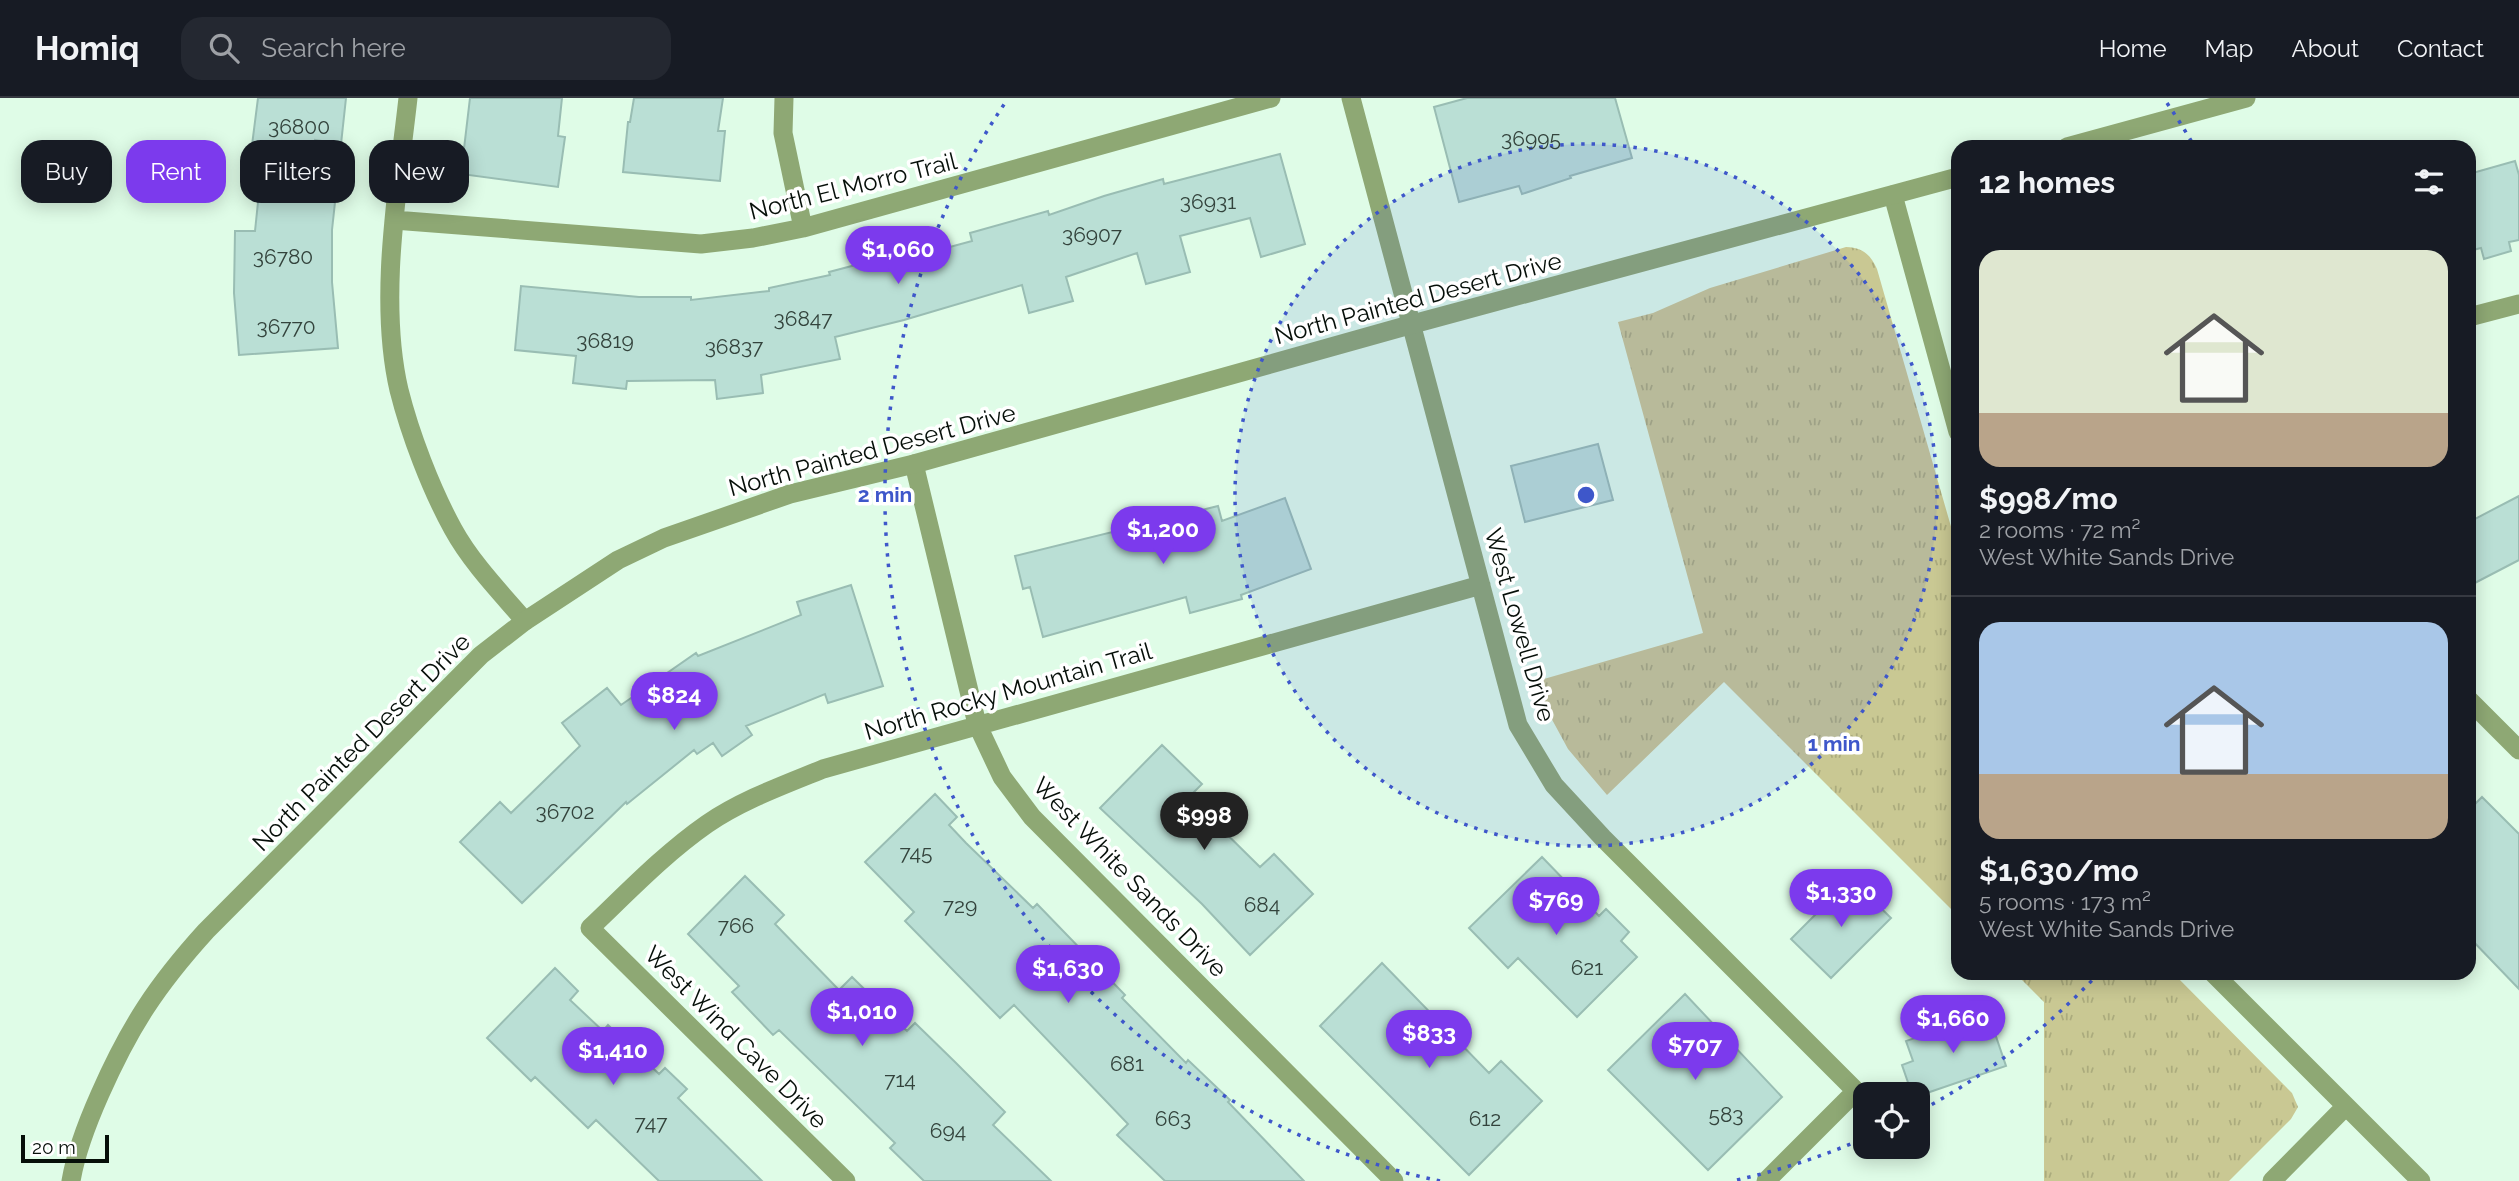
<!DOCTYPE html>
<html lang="en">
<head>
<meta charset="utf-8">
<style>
	:root { --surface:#171b24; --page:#242831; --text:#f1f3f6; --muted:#9ea1a6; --line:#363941; --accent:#7c3aed }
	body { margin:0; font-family:Raleway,sans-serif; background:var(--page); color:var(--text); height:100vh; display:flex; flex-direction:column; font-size:26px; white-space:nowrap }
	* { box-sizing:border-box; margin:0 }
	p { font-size:23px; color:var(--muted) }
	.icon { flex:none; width:38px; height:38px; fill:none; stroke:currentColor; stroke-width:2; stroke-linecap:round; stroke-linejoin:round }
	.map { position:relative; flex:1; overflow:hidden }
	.details { position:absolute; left:1951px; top:42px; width:525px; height:840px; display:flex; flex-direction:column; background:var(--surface); border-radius:21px; box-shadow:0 4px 18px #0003 }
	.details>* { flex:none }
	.guide { position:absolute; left:21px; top:42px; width:665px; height:63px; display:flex; gap:14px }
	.fabs { position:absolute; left:1853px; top:984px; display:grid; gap:14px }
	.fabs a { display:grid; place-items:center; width:77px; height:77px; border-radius:14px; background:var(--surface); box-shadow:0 4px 18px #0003; font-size:35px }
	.scale { position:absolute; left:21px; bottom:18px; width:88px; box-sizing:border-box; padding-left:7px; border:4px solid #060f09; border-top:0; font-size:19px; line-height:24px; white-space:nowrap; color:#060f09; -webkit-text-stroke:5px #fff; paint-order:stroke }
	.price { position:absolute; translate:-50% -60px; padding:0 16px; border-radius:24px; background:var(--accent); color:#fff; font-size:23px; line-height:46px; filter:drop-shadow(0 2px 4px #0008) }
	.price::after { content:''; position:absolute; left:50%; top:42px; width:21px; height:16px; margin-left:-10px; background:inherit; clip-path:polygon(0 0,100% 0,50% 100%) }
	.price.selected { background:#222; color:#fff }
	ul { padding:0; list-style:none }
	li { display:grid; align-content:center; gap:14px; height:371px; padding:0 28px }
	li+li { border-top:2px solid var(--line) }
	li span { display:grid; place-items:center; height:217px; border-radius:21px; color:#555 }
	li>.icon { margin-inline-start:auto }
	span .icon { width:126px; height:126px; fill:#fffc; stroke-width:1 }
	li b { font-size:30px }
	h2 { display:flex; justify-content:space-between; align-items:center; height:84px; padding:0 28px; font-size:30px }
	.tag { padding:0 24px; border-radius:21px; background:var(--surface); box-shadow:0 4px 18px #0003; font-size:24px; line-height:63px }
	.tag.selected { background:var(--accent); color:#fff }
	header { display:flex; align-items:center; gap:42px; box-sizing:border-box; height:98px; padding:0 35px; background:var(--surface); border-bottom:2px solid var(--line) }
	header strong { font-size:33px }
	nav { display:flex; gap:38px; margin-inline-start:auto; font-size:24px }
	.search { width:490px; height:63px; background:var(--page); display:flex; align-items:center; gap:18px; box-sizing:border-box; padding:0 24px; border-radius:21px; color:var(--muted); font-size:26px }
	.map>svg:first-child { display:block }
	.grass { fill:url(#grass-tufts) }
	.building { fill:#badfd5; stroke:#99bdb3; stroke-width:2 }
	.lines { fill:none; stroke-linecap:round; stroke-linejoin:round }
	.minor { stroke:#8ea874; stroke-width:19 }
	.tertiary { stroke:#8ea874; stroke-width:19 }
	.ring { fill:none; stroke:#3e57ca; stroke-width:3.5; stroke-dasharray:3.5 7 }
	.labels { text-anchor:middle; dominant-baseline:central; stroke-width:7; stroke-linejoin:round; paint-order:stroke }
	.number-label { font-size:21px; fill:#33433c }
	.street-label { font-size:24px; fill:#060f09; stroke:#fff }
	.centre { fill:#3e57ca; stroke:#fff; stroke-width:3.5 }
	.ring-label { font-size:21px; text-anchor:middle; font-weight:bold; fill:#3e57ca; stroke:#fff; stroke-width:7; stroke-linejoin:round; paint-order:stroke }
</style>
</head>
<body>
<header>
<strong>Homiq</strong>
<div class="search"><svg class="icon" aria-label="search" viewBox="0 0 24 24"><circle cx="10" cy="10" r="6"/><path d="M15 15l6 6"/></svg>Search here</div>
<nav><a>Home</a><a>Map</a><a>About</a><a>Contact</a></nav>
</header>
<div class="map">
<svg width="2519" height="1083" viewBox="0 0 2519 1083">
	<defs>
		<pattern id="grass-tufts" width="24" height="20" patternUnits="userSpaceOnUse" patternTransform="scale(1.75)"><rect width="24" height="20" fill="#c9c893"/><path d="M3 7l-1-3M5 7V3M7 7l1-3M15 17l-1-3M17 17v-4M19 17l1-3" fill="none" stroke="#abab7d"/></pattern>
	</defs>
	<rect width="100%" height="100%" fill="#dffce7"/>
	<path class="grass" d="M1846,149C1863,150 1870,156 1877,171L1958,453V818L1724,584L1607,697L1568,651L1549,616L1537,583L1703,535L1618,224L1653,215L1710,190Z
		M2015,875H2173L2292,995L2298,1009L2291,1021L2229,1083H2044V904Z"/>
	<path class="building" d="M258,0H346L341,46L315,42L310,91L336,95L332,132V184L338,250L239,257L234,195L235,133H255L263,56L251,55Z
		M470,0H562L558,38L565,39L558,89L461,76Z
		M634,0H723L718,33H725L720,83L623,74L628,24H630Z
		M1467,0H1615L1632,60L1570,78L1571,80L1522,96L1519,88L1459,104L1434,9Z
		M1280,56L1305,146L1261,159L1250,120L1180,138L1190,174L1146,186L1137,155L1066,179L1073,203L1029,215L1022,187L904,222L835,239L840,261L761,277L763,295L717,301L715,282L627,283L626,291L573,285L576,258L515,252L521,188L639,199H691V202L769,193V190L830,177L829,174L886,159L885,155L906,149L909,160L972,143L970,135L1048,113L1049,117L1104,98L1163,81L1164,86Z
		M2515,63L2519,77V142L2509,144L2511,153L2484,161L2481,150L2469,153V76Z
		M1598,346L1613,402L1525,424L1511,368Z
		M2519,398V462L2469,488V424Z
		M1285,400L1311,471L1241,497L1242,501L1190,515L1186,499L1043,539L1030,489L1023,491L1015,458L1218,408L1222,423Z
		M851,487L883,588L828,605L825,596L746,628L752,637L722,658L713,645L697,656L694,652L627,706L626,704L522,805L460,744L500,704L511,715L580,648L562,625L607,590L621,607L696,555L698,558L801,517L797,504Z
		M1162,647L1202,686L1189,699L1260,769L1274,756L1313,796L1250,857L1202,806L1100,710Z
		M935,696L957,719L949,727L966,745L1033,810L1037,806L1125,897L1122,900L1186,965L1188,962L1230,1002L1228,1004L1304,1083H1165L1117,1037L1128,1026L1014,907L1000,920L905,823L914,814L865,764Z
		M2482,699L2519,736V891L2469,839V712Z
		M1542,759L1599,818L1606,811L1629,834L1621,843L1637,859L1577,919L1518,860L1508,870L1469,830Z
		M745,778L784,817L775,826L839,892L852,879L907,933L915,925L955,964L1005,1014L993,1027L1051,1083H924L890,1050L895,1045L779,932L773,937L732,894L739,888L688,836Z
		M1851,781L1891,820L1831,880L1791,841Z
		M1382,865L1489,975L1501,963L1542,1003L1469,1077L1320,928Z
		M555,870L578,893L570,902L603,933L608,927L659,976L665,970L687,991L678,1000L762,1083H659L596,1022L588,1030L535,979L531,983L487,940Z
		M1685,896L1782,999L1708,1072L1608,972Z
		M1988,915L2006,968L1918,998V996H1912L1902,967L1913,963L1906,943Z"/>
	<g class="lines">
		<path class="minor" d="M408,0C398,90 378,202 399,292C410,336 431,391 453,431C471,464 500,494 525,523
			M784,0L783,35L803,130
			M1351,0L1518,627L1554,687L1603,740L1856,993L1766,1083
			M1893,97L1958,334
			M394,122L701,146L753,140L803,130L1271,0
			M2469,219L2519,206
			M914,366L977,626L1002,679L1032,719L1394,1083
			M2469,602L2519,652
			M2213,875L2421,1083
			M846,1083L590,830C628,794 664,756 707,726C742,702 784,687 823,671L1481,487
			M2272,1083L2346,1008"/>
		<path class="tertiary" d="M2067,49L2246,0
			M71,1083C76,1053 88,1023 100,996C130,928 157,887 206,833L481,557L525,523L618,462L664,440L790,396L914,366L1413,226L1958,79"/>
	</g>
	<circle cx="1586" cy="397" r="351" fill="#3e57ca" fill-opacity=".12"/>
	<g class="ring">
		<circle cx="1586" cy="397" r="351"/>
		<path d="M2099 875A701 701 0 0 1 1920 1013M1860 1042A701 701 0 0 1 1732 1083M1440 1083A701 701 0 0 1 1005 5M2167 5A701 701 0 0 1 2193 46"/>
	</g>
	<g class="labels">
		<g class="number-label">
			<text x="299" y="28">36800</text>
			<text x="1531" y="40">36995</text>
			<text x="1208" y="103">36931</text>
			<text x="1092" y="136">36907</text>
			<text x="283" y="158">36780</text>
			<text x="803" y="220">36847</text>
			<text x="286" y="228">36770</text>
			<text x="605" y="242">36819</text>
			<text x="734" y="248">36837</text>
			<text x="565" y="713">36702</text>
			<text x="916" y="754">745</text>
			<text x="1262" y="806">684</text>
			<text x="960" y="807">729</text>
			<text x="736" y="827">766</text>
			<text x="1587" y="869">621</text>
			<text x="1127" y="965">681</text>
			<text x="900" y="981">714</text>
			<text x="1726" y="1016">583</text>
			<text x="1173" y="1020">663</text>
			<text x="1485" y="1020">612</text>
			<text x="651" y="1024">747</text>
			<text x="948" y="1032">694</text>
		</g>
		<g class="street-label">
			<text transform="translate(853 88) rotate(-14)">North El Morro Trail</text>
			<text transform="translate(1418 200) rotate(-15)">North Painted Desert Drive</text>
			<text transform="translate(872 352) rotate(-15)">North Painted Desert Drive</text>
			<text transform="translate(1520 527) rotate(74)">West Lowell Drive</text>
			<text transform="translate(1008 593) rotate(-16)">North Rocky Mountain Trail</text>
			<text transform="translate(361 644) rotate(-45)">North Painted Desert Drive</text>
			<text transform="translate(1130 779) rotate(46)">West White Sands Drive</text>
			<text transform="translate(736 939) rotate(45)">West Wind Cave Drive</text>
		</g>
	</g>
	<circle cx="1586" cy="397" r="10" class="centre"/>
	<g class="ring-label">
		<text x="885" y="404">2 min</text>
		<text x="1834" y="653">1 min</text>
	</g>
</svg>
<div class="fabs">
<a><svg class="icon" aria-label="locate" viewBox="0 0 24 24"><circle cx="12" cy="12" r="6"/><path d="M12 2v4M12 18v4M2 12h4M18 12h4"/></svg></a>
</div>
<div class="scale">20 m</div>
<b class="price" style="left:898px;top:188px">$1,060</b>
<b class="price" style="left:1163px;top:468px">$1,200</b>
<b class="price" style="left:674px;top:634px">$824</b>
<b class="price selected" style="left:1204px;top:754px">$998</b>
<b class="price" style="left:1841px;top:831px">$1,330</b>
<b class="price" style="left:1556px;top:839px">$769</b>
<b class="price" style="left:1068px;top:907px">$1,630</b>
<b class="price" style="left:862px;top:950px">$1,010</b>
<b class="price" style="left:1953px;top:957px">$1,660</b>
<b class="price" style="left:1429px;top:972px">$833</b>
<b class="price" style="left:1695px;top:984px">$707</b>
<b class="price" style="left:613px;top:989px">$1,410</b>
<div class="guide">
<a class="tag">Buy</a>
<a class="tag selected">Rent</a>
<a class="tag">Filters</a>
<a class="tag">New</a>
</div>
<section class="details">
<h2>12 homes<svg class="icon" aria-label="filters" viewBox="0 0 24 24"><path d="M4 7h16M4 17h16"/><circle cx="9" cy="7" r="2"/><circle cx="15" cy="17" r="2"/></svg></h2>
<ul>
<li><span style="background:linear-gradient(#dfe7d0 75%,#b9a48a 0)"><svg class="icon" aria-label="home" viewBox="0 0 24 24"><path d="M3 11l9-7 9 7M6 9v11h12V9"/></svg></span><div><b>$998/mo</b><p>2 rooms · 72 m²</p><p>West White Sands Drive</p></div></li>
<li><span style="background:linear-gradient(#a9c7e8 70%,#b9a48a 0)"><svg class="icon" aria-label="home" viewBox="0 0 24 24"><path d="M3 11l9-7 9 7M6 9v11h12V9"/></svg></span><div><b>$1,630/mo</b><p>5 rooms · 173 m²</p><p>West White Sands Drive</p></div></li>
</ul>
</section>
</div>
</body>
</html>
